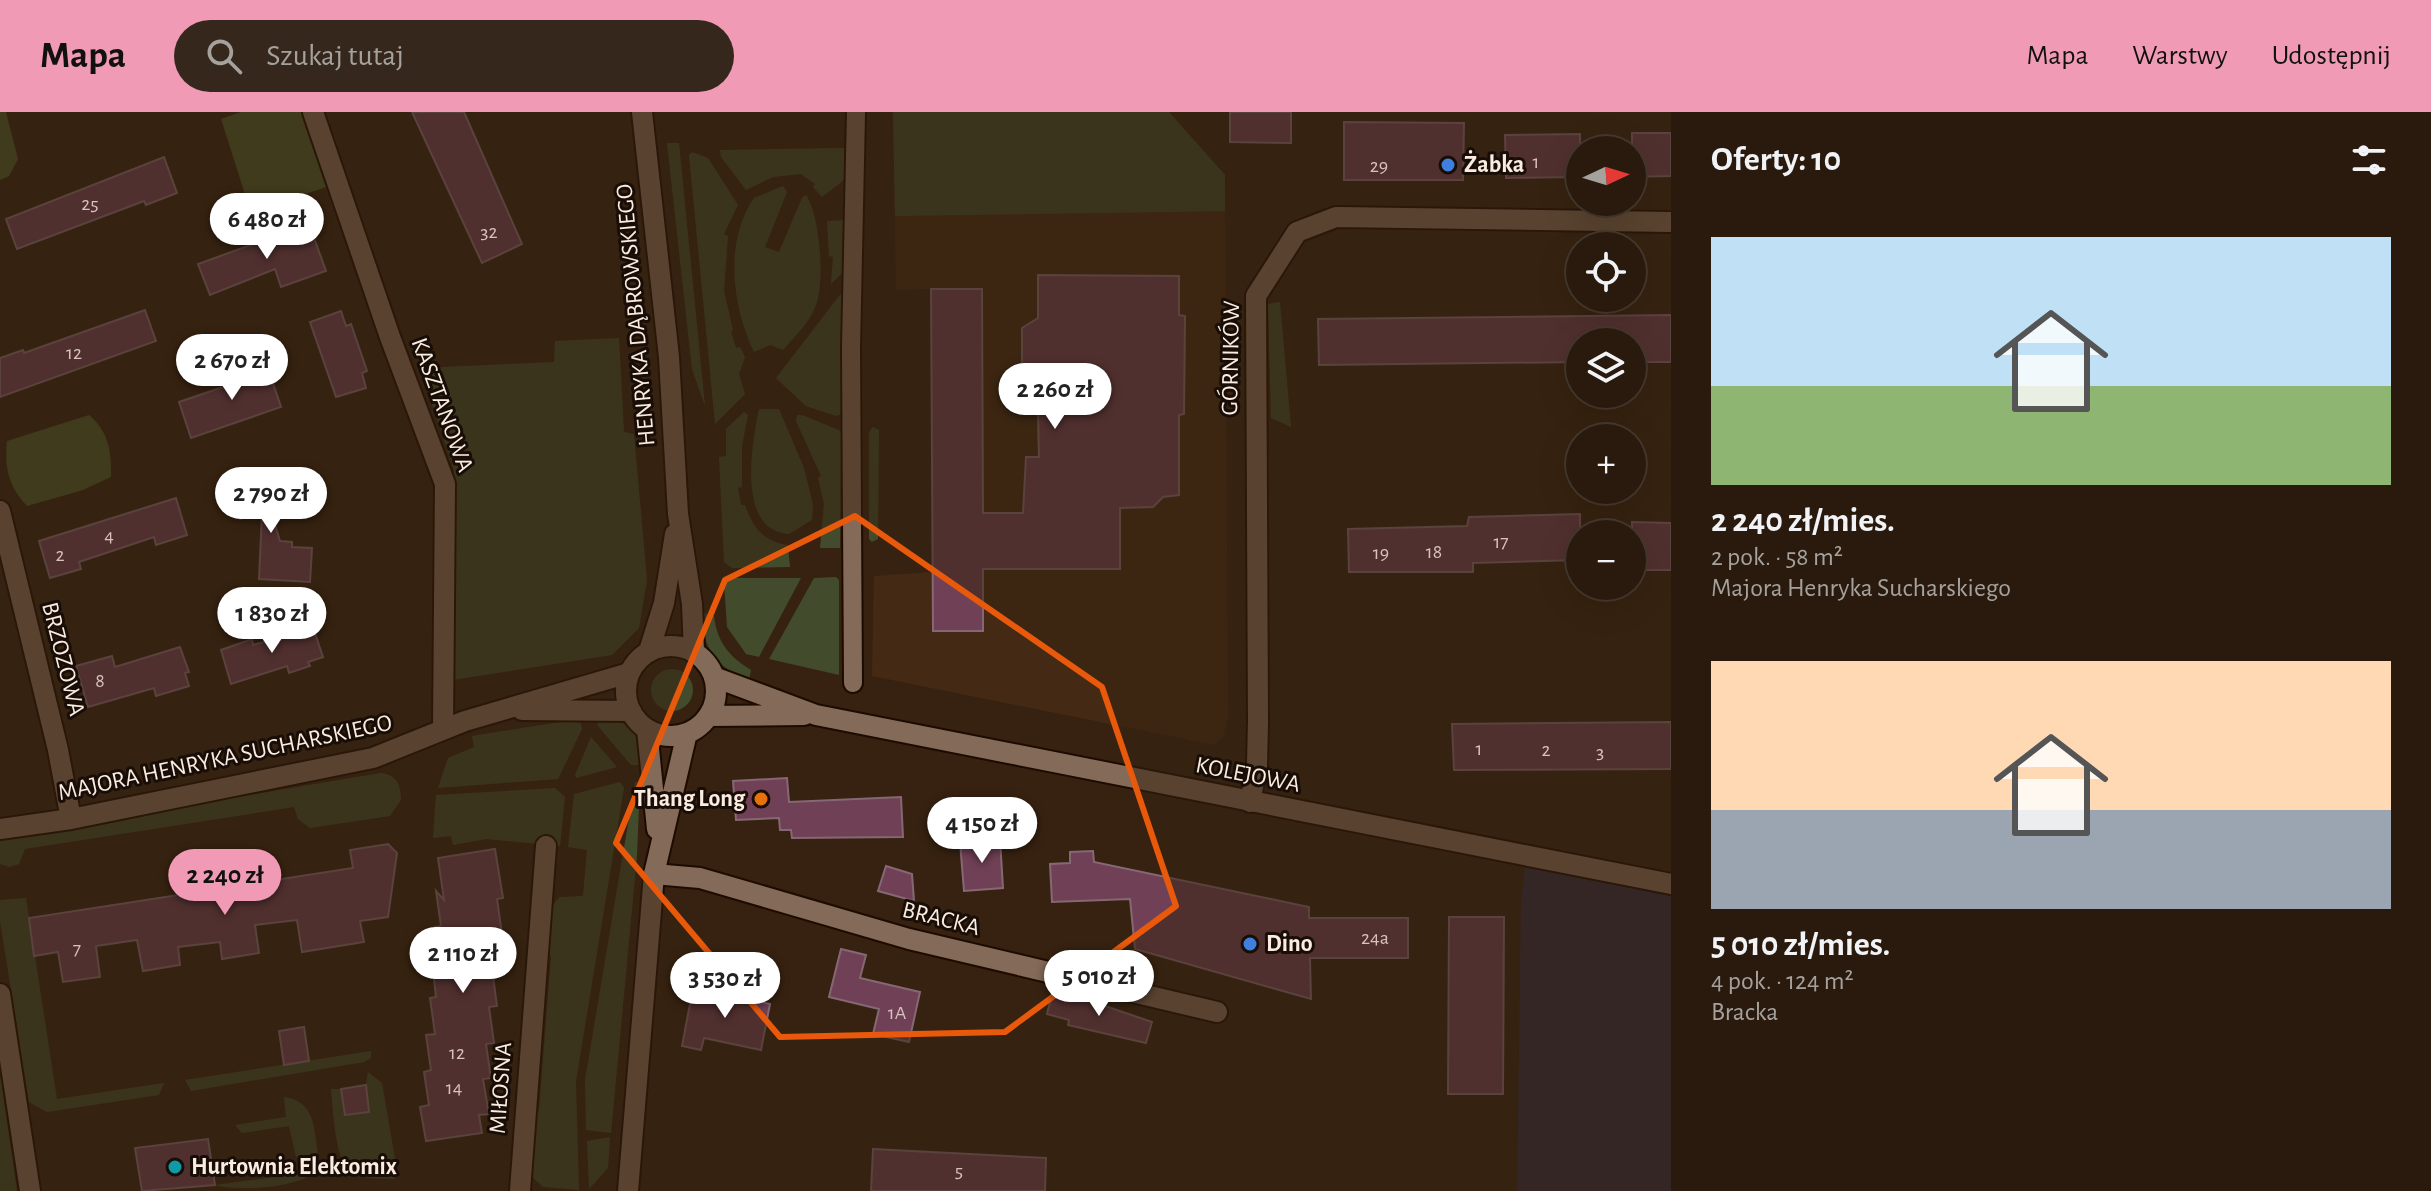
<!DOCTYPE html>
<html lang="pl">
<head>
<meta charset="utf-8">
<style>
	:root { --surface:#291a0d; --page:#35271b; --text:#f1f3f6; --muted:#a5a19d; --line:#45382e; --accent:#f09ab6 }
	body { margin:0; font-family:"Alegreya Sans",sans-serif; background:var(--page); color:var(--text); height:100vh; display:flex; flex-direction:column; font-size:30px; white-space:nowrap }
	* { box-sizing:border-box; margin:0 }
	p { font-size:26px; color:var(--muted) }
	.icon { flex:none; width:44px; height:44px; fill:none; stroke:currentColor; stroke-width:2; stroke-linecap:round; stroke-linejoin:round }
	.map { position:relative; flex:1; overflow:hidden }
	.side { display:flex; flex-direction:column; background:var(--surface); width:760px }
	.side>* { flex:none }
	.needle { width:52px; rotate:86deg }
	.controls { position:absolute; left:1566px; top:24px; display:grid; gap:16px }
	.controls a { display:grid; place-items:center; width:80px; height:80px; border-radius:50%; background:var(--surface); box-shadow:0 8px 32px #0002,0 0 0 2px var(--line); font-size:40px }
	.price { position:absolute; translate:-50% -68px; padding:0 18px; border-radius:28px; background:#fff; color:#222; font-size:26px; line-height:52px; filter:drop-shadow(0 2px 4px #0008) }
	.price::after { content:''; position:absolute; left:50%; top:48px; width:24px; height:18px; margin-left:-12px; background:inherit; clip-path:polygon(0 0,100% 0,50% 100%) }
	.price.on { background:var(--accent); color:#111 }
	ul { padding:0; list-style:none }
	li { display:grid; align-content:center; gap:16px; height:424px; padding:0 40px }
	li span { display:grid; place-items:center; height:248px; border-radius:0px; color:#555 }
	li>.icon { margin-inline-start:auto }
	span .icon { width:144px; height:144px; fill:#fffc; stroke-width:1 }
	li b { font-size:34px }
	h2 { display:flex; justify-content:space-between; align-items:center; height:96px; padding:0 40px; font-size:34px }
	header { display:flex; align-items:center; gap:48px; box-sizing:border-box; height:112px; padding:0 40px; background:var(--accent); color:#111 }
	header strong { font-size:38px }
	nav { display:flex; gap:44px; margin-inline-start:auto; font-size:28px }
	.search { width:560px; height:72px; background:var(--page); display:flex; align-items:center; gap:20px; box-sizing:border-box; padding:0 28px; border-radius:44px; color:var(--muted); font-size:30px }
	main { display:flex; flex:1; min-height:0 }
	.map>svg:first-child { display:block }
	.built { fill:#442a14 }
	.industrial { fill:#302c3d }
	.green { fill:#424b2c }
	.forest { fill:#4d592a }
	.building { fill:#704156; stroke:#866874; stroke-width:2 }
	.lines { fill:none; stroke-linecap:round; stroke-linejoin:round }
	.pedestrian-casing { stroke:#1e0b00; stroke-width:22 }
	.minor-casing { stroke:#1e0b00; stroke-width:24 }
	.tertiary-casing { stroke:#1e0b00; stroke-width:24 }
	.pedestrian { stroke:#846a58; stroke-width:18 }
	.minor { stroke:#846a58; stroke-width:20 }
	.tertiary { stroke:#846a58; stroke-width:20 }
	.marked { fill:none; stroke:#e8590c; stroke-width:6; stroke-linejoin:round }
	.shop-dot { fill:#3f7fe0; stroke:#180e07; stroke-width:3 }
	.food-dot { fill:#e8710a; stroke:#180e07; stroke-width:3 }
	.culture-dot { fill:#0f9aa8; stroke:#180e07; stroke-width:3 }
	.labels { text-anchor:middle; dominant-baseline:central; stroke-width:6; stroke-linejoin:round; paint-order:stroke }
	.number-label { font-size:20px; fill:#d8c1be }
	.poi-label { font-size:24px; font-weight:bold; fill:#fbece1; stroke:#180e07; text-anchor:start }
	.street-label { font-size:24px; fill:#fbece1; stroke:#180e07 }
</style>
</head>
<body>
<header>
<strong>Mapa</strong>
<div class="search"><svg class="icon" aria-label="search" viewBox="0 0 24 24"><circle cx="10" cy="10" r="6"/><path d="M15 15l6 6"/></svg>Szukaj tutaj</div>
<nav><a>Mapa</a><a>Warstwy</a><a>Udostępnij</a></nav>
</header>
<main>
<div class="map">
<svg width="1671" height="1079" viewBox="0 0 1671 1079">
	<rect width="100%" height="100%" fill="#372211"/>
	<path class="built" d="M893,0H1169L1225,63L1228,606L1223,625L1214,633L872,564L874,464L932,460L931,177L896,178Z"/>
	<path class="industrial" d="M1526,744L1671,772V1079H1517L1521,789Z"/>
	<path class="green" d="M893,0H1169L1225,63V99L895,104Z
		M667,31H679L705,294L692,257Z
		M844,36L845,67L822,85L813,75L815,72L801,62L773,65L746,78L721,45L720,38Z
		M692,40L708,46L738,93L724,122L728,124L724,179L733,218L731,220L736,236L740,235L745,245L739,262L745,282L715,312L689,43Z
		M783,74L787,80L765,135L779,140L802,86L806,83C820,104 825,169 816,193C810,210 795,224 783,238L770,233L754,240C732,194 724,130 754,86Z
		M844,108L843,160L831,172L833,145L829,144L827,109Z
		M843,179L841,302L836,304L806,294L776,266Z
		M1280,190L1291,315L1271,306L1268,192Z
		M619,226L624,320L634,322L647,468L639,516L612,543L452,568L454,358L420,256L554,250L555,229Z
		M759,297H779L804,356L813,393L812,408L789,422C736,419 752,331 759,297Z
		M744,300L748,303L742,334V375L738,376L741,393H745C753,416 763,429 788,433L790,455L732,456L724,450L719,345L726,344V317Z
		M802,303L841,319L840,436H820L824,392L818,366L821,364L796,309L797,303Z
		M873,315L879,318L878,427L872,430L869,427V320Z
		M836,465L839,468V563L769,547L814,466Z
		M733,466H801L759,545L746,542L727,515L724,471Z
		M701,500L714,504C717,531 730,545 751,558L749,569C715,554 703,537 701,500Z
		M651 578a21 21 0 1 1 42 0a21 21 0 1 1-42 0Z
		M596,605C631,610 640,615 640,653H631L598,614Z
		M580,607L582,617L558,667L438,676L448,646L474,635L472,624Z
		M591,625L617,655L576,666L575,663Z
		M381,661C397,663 401,674 401,688L390,704L310,716L298,707L294,695L25,737L19,752L9,755L0,752V726L5,724Z
		M620,670L624,676L576,969L579,1078L543,1075L530,1063L531,1013L539,998L551,846C545,824 542,802 560,785L583,784L587,738L568,735L574,682Z
		M635,670H640L637,744L611,1021L586,1018L585,968Z
		M555,676L565,685L560,734L486,727L453,733L451,724L433,726L436,683Z
		M26,786L57,987L164,971L159,983L47,1000L29,990L0,809V788Z
		M371,939V946L364,950L191,979L185,968Z
		M368,960L382,971L398,1064L394,1067C380,1066 363,1068 351,1061C335,1051 333,996 331,977H341L346,1003L369,999L366,973Z
		M0,961L17,1079H0Z
		M284,985C315,989 314,1016 318,1043L296,1045L289,1014L242,1021L235,1013L286,1005Z
		M610,1025L608,1056L589,1077L587,1029Z
		M313,1060C299,1077 233,1079 215,1073Z"/>
	<path class="forest" d="M0,0H6L18,47L9,64L0,68Z
		M241,0H301L326,75L251,101L221,7Z
		M89,303C108,319 112,339 111,365L83,378L27,394C9,375 4,356 7,329Z"/>
	<path class="building" d="M412,0H464L522,132L482,151Z
		M1230,0H1291V31L1230,30Z
		M1344,10L1464,11L1463,68H1344Z
		M1632,21H1671V64L1632,65Z
		M1580,22V65L1506,66L1505,23Z
		M164,45L177,81L146,93L144,89L17,137L6,107Z
		M309,112L326,159L281,175L275,157L210,183L198,152Z
		M1038,163L1179,164V203L1185,204L1184,302L1179,303V383L1163,385L1153,395L1120,396V457H983V519H933L931,177H982L983,401H1023L1026,345H1039L1038,303L1022,294V216L1038,206Z
		M145,198L156,229L0,285V246L23,238L24,241Z
		M341,199L346,214L351,212L367,259L362,261L366,276L336,285L310,210Z
		M1671,203V250H1632V230H1580V250L1319,253L1318,207Z
		M266,250L281,295L191,326L179,290L238,270L235,261Z
		M259,360L280,429L292,430V435L312,436L310,470L259,467L262,400L240,407L229,370Z
		M176,386L187,423L156,433L154,425L79,450L81,457L50,466L39,429Z
		M1580,402V448L1473,451V460H1349L1348,417L1467,414L1469,405Z
		M1632,410L1671,411V458H1632Z
		M313,515L323,545L308,550L310,554L289,561L287,554L231,572L221,538L252,527L253,533Z
		M180,535L189,560L185,561L189,574L156,584L154,576L88,595L76,554L112,544L115,555Z
		M1671,610V657L1454,658L1452,612Z
		M787,666L789,690L901,685L903,725L792,726L791,718H780L779,706L736,708L733,669Z
		M1000,727L1003,776L964,779L960,730Z
		M388,732L397,741L388,805L360,809L364,830L302,840L297,808L255,813L259,841L222,847L220,830L178,835L180,853L143,859L137,828L96,834L100,865L63,870L58,840L34,844L29,806L353,756L350,738Z
		M495,737L503,786L497,787L502,822H497L502,855L492,857L497,894L489,895L494,931L486,932L491,966L483,967L489,1002L479,1003L482,1021L426,1029L420,995L429,993L424,960L431,958L426,923L435,922L430,886L436,885L432,850L439,849L435,815L441,814L436,779L444,788L438,746Z
		M1093,739L1094,750L1309,795V806H1408V846H1310L1311,887L1135,837L1130,787L1052,790L1050,752L1070,751V740Z
		M886,754L912,762L914,789L878,779Z
		M1449,805H1504L1503,982H1448Z
		M841,837L866,843L860,866L920,880L909,930L873,922L879,897L829,885Z
		M693,876L770,892L761,938L704,926L701,938L682,934Z
		M1052,882L1074,888L1076,884L1152,910L1146,931L1068,913L1069,908L1047,902Z
		M304,915L309,949L284,953L279,919Z
		M366,973L369,1000L345,1003L341,977Z
		M208,1027L215,1073L142,1079L135,1036Z
		M873,1037L1046,1046L1045,1079H871Z"/>
	<g class="lines">
		<g class="pedestrian-casing">
			<path id="pedestrian" d="M853,571L851,236L856,0"/>
		</g>
		<g class="minor-casing">
			<path id="minor" d="M313,0L390,225L445,372L443,617
				M0,399L58,638L71,707
				M522,598L631,599
				M1250,690L1257,654L1258,609L1256,184L1297,120L1336,105L1671,110
				M0,717L71,707L373,646L465,609L629,561
				M654,762L700,766L909,827L1217,900
				M0,882L30,1079
				M520,1079L546,734"/>
		</g>
		<g class="tertiary-casing">
			<path id="tertiary" d="M642,0L669,245L678,402L692,492L694,539
				M626 579a45 45 0 1 1 90 0a45 45 0 1 1-90 0Z
				M649,539L664,491L675,422
				M714,565L816,603L1671,772
				M708,604L804,603
				M647,617L657,717
				M628,1079L654,762L687,621"/>
		</g>
		<use href="#pedestrian" class="pedestrian"/>
		<use href="#minor" class="minor"/>
		<use href="#tertiary" class="tertiary"/>
	</g>
	<path d="M0 0H1671V1079H0ZM855,404L1102,575L1176,794L1005,920L780,925L616,731L725,468Z" fill="#372211" fill-opacity=".55" fill-rule="evenodd"/>
	<path class="marked" d="M855,404L1102,575L1176,794L1005,920L780,925L616,731L725,468Z"/>
	<g class="shop-dot">
		<circle cx="1448" cy="53" r="8"/>
		<circle cx="1250" cy="832" r="8"/>
	</g>
	<circle class="food-dot" cx="761" cy="687" r="8"/>
	<circle class="culture-dot" cx="175" cy="1055" r="8"/>
	<g class="labels">
		<g class="number-label">
			<text x="1536" y="50">1</text>
			<text x="1379" y="54">29</text>
			<text x="90" y="92">25</text>
			<text x="489" y="120">32</text>
			<text x="74" y="241">12</text>
			<text x="109" y="424">4</text>
			<text x="1501" y="430">17</text>
			<text x="1434" y="440">18</text>
			<text x="1381" y="441">19</text>
			<text x="60" y="443">2</text>
			<text x="100" y="569">8</text>
			<text x="1479" y="637">1</text>
			<text x="1546" y="638">2</text>
			<text x="1600" y="640">3</text>
			<text x="1375" y="826">24a</text>
			<text x="77" y="837">7</text>
			<text x="897" y="901">1A</text>
			<text x="457" y="941">12</text>
			<text x="454" y="976">14</text>
			<text x="959" y="1059">5</text>
		</g>
		<g class="poi-label">
			<text x="1464" y="53">Żabka</text>
			<text x="745" y="687" text-anchor="end">Thang Long</text>
			<text x="1266" y="832">Dino</text>
			<text x="191" y="1055">Hurtownia Elektomix</text>
		</g>
		<g class="street-label">
			<text transform="translate(636 203) rotate(-95)">HENRYKA DĄBROWSKIEGO</text>
			<text transform="translate(1231 246) rotate(-89)">GÓRNIKÓW</text>
			<text transform="translate(442 293) rotate(70)">KASZTANOWA</text>
			<text transform="translate(63 547) rotate(76)">BRZOZOWA</text>
			<text transform="translate(225 646) rotate(-12)">MAJORA HENRYKA SUCHARSKIEGO</text>
			<text transform="translate(1248 663) rotate(11)">KOLEJOWA</text>
			<text transform="translate(941 807) rotate(14)">BRACKA</text>
			<text transform="translate(501 976) rotate(-86)">MIŁOSNA</text>
		</g>
	</g>
</svg>
<div class="controls">
<a><svg class="needle" viewBox="-14 -14 28 28"><path d="M0-13l5 13h-10z" fill="#e53935"/><path d="M0 13l5-13h-10z" fill="#a5a19d"/></svg></a>
<a><svg class="icon" aria-label="locate" viewBox="0 0 24 24"><circle cx="12" cy="12" r="6"/><path d="M12 2v4M12 18v4M2 12h4M18 12h4"/></svg></a>
<a><svg class="icon" aria-label="layers" viewBox="0 0 24 24"><path d="M12 4l9 5-9 5-9-5zM3 14l9 5 9-5"/></svg></a>
<a>+</a>
<a>−</a>
</div>
<b class="price" style="left:267px;top:149px">6 480 zł</b>
<b class="price" style="left:232px;top:290px">2 670 zł</b>
<b class="price" style="left:1055px;top:319px">2 260 zł</b>
<b class="price" style="left:271px;top:423px">2 790 zł</b>
<b class="price" style="left:272px;top:543px">1 830 zł</b>
<b class="price" style="left:982px;top:753px">4 150 zł</b>
<b class="price on" style="left:225px;top:805px">2 240 zł</b>
<b class="price" style="left:463px;top:883px">2 110 zł</b>
<b class="price" style="left:1099px;top:906px">5 010 zł</b>
<b class="price" style="left:725px;top:908px">3 530 zł</b>
</div>
<section class="side">
<h2>Oferty: 10<svg class="icon" aria-label="filters" viewBox="0 0 24 24"><path d="M4 7h16M4 17h16"/><circle cx="9" cy="7" r="2"/><circle cx="15" cy="17" r="2"/></svg></h2>
<ul>
<li><span style="background:linear-gradient(#bfe0f5 60%,#8fb573 0)"><svg class="icon" aria-label="home" viewBox="0 0 24 24"><path d="M3 11l9-7 9 7M6 9v11h12V9"/></svg></span><div><b>2 240 zł/mies.</b><p>2 pok. · 58 m²</p><p>Majora Henryka Sucharskiego</p></div></li>
<li><span style="background:linear-gradient(#ffd9b3 60%,#9aa5b1 0)"><svg class="icon" aria-label="home" viewBox="0 0 24 24"><path d="M3 11l9-7 9 7M6 9v11h12V9"/></svg></span><div><b>5 010 zł/mies.</b><p>4 pok. · 124 m²</p><p>Bracka</p></div></li>
</ul>
</section>
</main>
</body>
</html>
